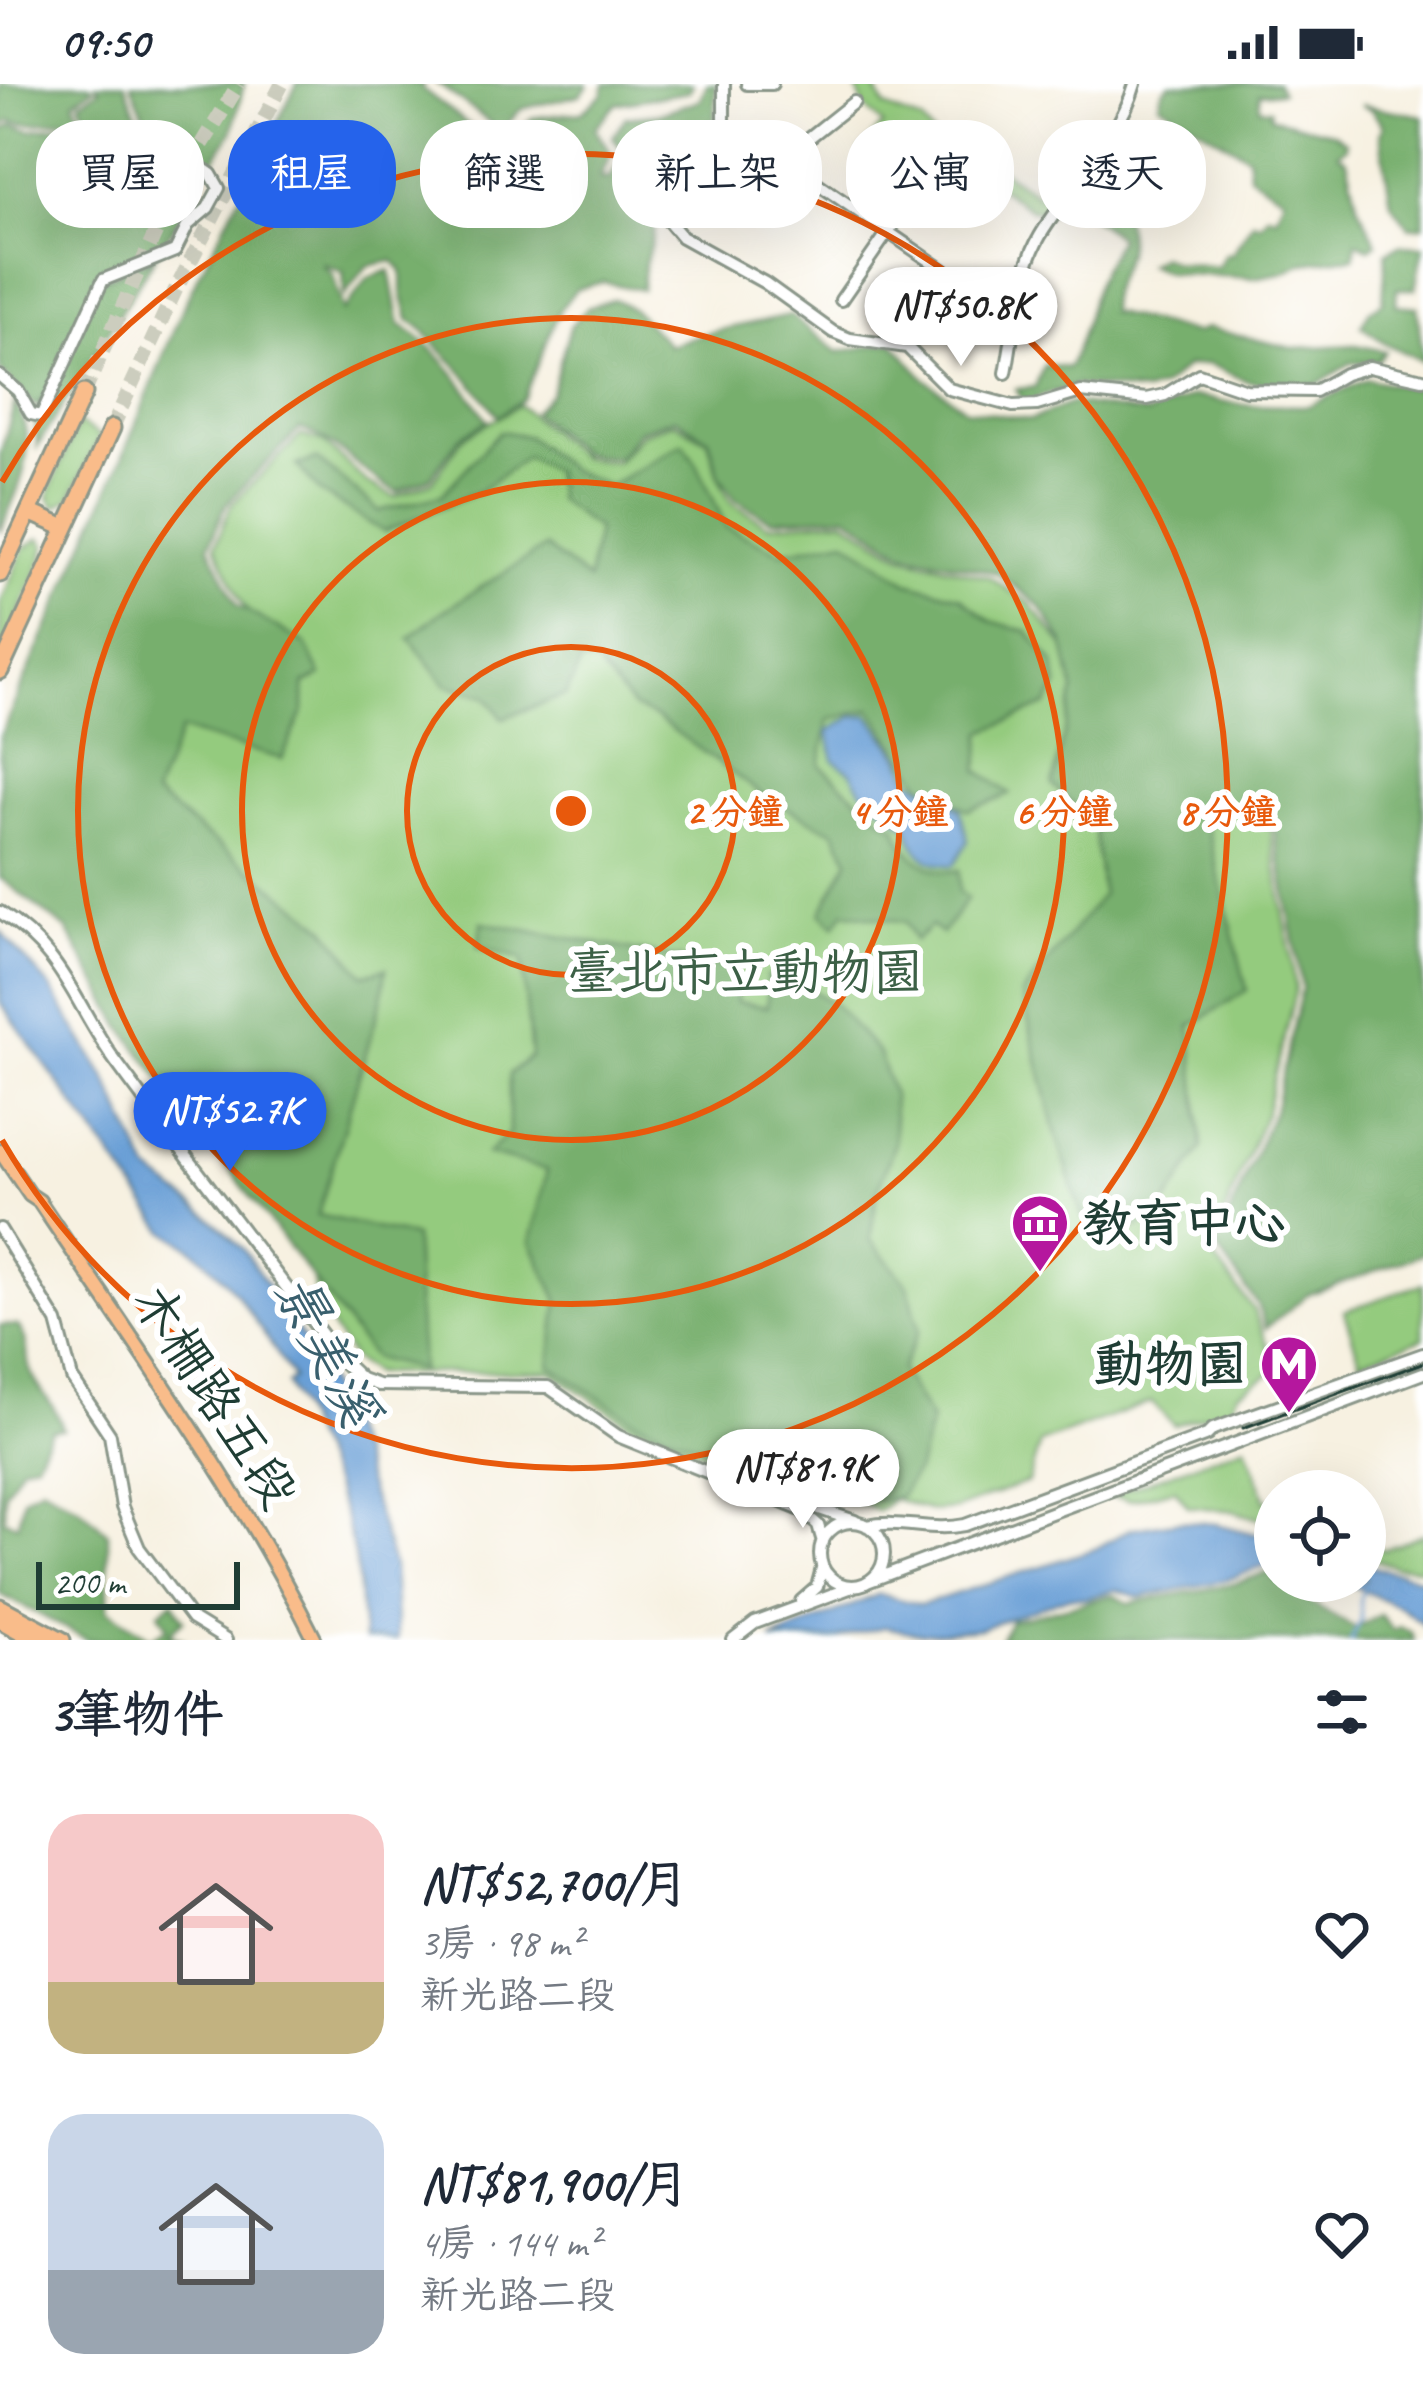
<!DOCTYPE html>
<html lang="zh-TW">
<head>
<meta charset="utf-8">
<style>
	:root { --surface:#fff; --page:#f6f6f7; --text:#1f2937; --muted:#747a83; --accent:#2563eb }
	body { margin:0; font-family:Caveat,"LXGW WenKai TC",sans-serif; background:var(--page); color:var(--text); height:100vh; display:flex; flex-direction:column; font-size:45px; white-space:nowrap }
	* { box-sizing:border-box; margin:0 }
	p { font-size:39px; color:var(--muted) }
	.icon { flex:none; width:66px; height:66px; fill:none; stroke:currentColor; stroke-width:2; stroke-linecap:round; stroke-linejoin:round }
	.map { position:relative; height:1556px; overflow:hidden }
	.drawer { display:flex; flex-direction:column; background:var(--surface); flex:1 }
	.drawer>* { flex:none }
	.guide { position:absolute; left:36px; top:36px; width:1353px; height:108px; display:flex; gap:24px }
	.controls { position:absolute; left:1254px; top:1386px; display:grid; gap:24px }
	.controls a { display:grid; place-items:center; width:132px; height:132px; border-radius:50%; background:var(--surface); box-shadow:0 12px 48px #0002; font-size:60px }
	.scale { position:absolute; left:36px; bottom:30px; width:204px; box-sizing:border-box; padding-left:12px; border:6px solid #1f3d34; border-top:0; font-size:33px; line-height:42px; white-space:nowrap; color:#1f3d34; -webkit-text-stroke:9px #fff; paint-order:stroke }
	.price { position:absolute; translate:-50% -102px; padding:0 27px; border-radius:42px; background:#fff; color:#222; font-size:39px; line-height:78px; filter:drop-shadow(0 3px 6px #0008) }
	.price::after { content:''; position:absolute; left:50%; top:72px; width:36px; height:27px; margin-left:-18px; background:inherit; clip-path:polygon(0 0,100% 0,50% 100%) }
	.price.current { background:var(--accent); color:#fff }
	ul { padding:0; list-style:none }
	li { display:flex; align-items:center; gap:36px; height:300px; padding:0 48px }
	li span { display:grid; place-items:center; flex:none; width:336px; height:240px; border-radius:36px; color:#555 }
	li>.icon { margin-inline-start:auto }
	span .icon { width:144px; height:144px; fill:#fffc; stroke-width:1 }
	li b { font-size:51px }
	h2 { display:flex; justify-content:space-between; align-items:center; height:144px; padding:0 48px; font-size:51px }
	.tag { padding:0 42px; border-radius:48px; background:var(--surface); box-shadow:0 12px 48px #0002; font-size:42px; line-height:108px }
	.tag.current { background:var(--accent); color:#fff }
	.status { display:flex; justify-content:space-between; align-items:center; height:84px; padding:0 60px; background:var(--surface); direction:ltr }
	.status svg { height:33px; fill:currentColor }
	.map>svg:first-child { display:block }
	.green { fill:#94cb7e; stroke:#5a8459; stroke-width:3 }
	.forest { fill:#77af6d; stroke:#4b7650; stroke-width:3 }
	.water { fill:#699fd6; stroke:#446e85; stroke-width:3 }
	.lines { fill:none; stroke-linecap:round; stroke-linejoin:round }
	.stream { stroke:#699fd6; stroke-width:3 }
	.highway-tunnel { stroke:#cccdbe; stroke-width:15; stroke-dasharray:15 8; stroke-linecap:butt }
	.minor-casing { stroke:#8b978a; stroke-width:16 }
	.major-casing { stroke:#8b978a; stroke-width:18 }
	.highway-casing { stroke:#8b978a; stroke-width:21 }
	.minor { stroke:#fff; stroke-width:10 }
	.major { stroke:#f9bc8a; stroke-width:12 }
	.highway { stroke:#f9bc8a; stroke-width:15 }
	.rail { stroke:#1f3d34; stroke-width:3 }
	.ring { fill:none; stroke:#e8590c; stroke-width:6 }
	.labels { text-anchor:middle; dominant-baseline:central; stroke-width:12; stroke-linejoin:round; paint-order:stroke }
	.park-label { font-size:51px; fill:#3c6046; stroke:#fff }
	.poi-label { font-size:51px; font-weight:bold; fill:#1f3d34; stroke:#fff; text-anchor:start }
	.street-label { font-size:51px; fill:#1f3d34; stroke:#fff }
	.water-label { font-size:54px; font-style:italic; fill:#395f6d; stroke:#fff }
	.centre { fill:#e8590c; stroke:#fff; stroke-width:6 }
	.ring-label { font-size:36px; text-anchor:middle; font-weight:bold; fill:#e8590c; stroke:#fff; stroke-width:12; stroke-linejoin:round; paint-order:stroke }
</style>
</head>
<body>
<div class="status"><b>09:50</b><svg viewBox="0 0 49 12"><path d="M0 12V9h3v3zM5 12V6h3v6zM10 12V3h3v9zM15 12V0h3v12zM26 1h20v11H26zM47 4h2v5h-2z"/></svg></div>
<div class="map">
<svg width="1423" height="1556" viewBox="0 0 1423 1556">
	<rect width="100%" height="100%" fill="#fff"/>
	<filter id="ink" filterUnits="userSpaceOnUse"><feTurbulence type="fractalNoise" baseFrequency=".00833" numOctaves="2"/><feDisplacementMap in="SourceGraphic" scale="24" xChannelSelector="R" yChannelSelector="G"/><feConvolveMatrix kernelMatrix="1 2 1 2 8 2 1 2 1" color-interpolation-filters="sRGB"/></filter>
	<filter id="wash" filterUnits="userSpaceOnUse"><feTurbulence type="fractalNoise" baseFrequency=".004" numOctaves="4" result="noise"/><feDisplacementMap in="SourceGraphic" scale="48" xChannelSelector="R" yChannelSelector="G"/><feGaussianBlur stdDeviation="2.7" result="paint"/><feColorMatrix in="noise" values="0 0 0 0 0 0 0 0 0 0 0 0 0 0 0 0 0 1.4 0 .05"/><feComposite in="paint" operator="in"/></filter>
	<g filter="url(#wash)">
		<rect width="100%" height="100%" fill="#f7f1e1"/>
		<path class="green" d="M855,0H873L885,23L922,38L940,59L958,70L997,83L1039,112L1060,116L1050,130L1032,126L990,97L935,75L926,79V87L914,105L859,68L883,41L864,23Z
			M519,321L581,374L616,378L642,349L674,338L708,357L719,395L731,418L768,441L844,435L903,472L989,493L1030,520L1066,565L1210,682L1270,744L1296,905L1266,1027L1209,1167L1253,1225L1278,1285L1237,1309L1232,1323L1174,1341L1151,1318L1040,1359L1028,1398L956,1425L931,1427L894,1415L877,1427L866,1421L823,1414L634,1343L549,1287L373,1290L354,1277L316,1219L305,1139L105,751L125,586L280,579L241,516L215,462L231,421L301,351L324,358L366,398L395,413L432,398L463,354Z
			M78,339L100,352L70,415L55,423L49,414L50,406Z
			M40,454L45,461L43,475L0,573V520L24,464Z
			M1423,1200V1254L1360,1277L1344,1227Z
			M1246,1361L1266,1417L1275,1415V1440L1233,1427L1188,1422L1175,1405L1130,1416L1108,1412Z
			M1423,1450V1484L1396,1483L1365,1472V1459L1383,1466Z"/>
		<path class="forest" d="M0,0H88L94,3L74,17L84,40L79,34C54,36 34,43 10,37L0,42Z
			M96,0H125L142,43L196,105L159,168L96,194L49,306L35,323L0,286V47L13,41L31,46L77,39L85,44L90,38L80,18L100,5Z
			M131,0H244L232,48L198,100L146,36Z
			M297,0H424L421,4L500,65L532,34L582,28L603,10L604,0H693L689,8L616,20L595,44L611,69L600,94L608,95L625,70L613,53L626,33L658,30L700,16L707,0H716L715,36C674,48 655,68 654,111C654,121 657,131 655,140C652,165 642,177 642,206L603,198L576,205L559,227L523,315L498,332C480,307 460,284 438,263C425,251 427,245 409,236L402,209V187L393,177L367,182L344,212L343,188L321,179L333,191L343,227L368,194L390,186L400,240C437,263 464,300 488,337L460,353L430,394L397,408C358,389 341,357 300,345L226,420L209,462L237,521L306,560L321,592L304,600V626L282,675L181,646L154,711L324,842L364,891L386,884L382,914L318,1131L414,1153L421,1286L373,1274L123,945L67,846L0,794V652L120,379L186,216Z
			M438,0H588V2L580,11L521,25L501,47Z
			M1170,0H1277L1281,8L1259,10L1260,24L1270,25L1271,33L1334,49L1346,57V64L1338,69L1347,76L1358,122L1377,159L1370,164L1356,158L1354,173L1303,179L1281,189L1254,194L1168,189L1148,180L1161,172L1173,178L1218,183L1225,170H1232L1253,137L1260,140L1268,130L1276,133L1284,113L1249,91L1248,72L1159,19L1162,7Z
			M1361,21L1423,32V142L1409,143L1391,119L1380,50L1383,41L1372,26Z
			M1088,108L1092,119L1123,132C1140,176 1108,185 1109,228L1195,249L1207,244L1292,264L1356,261L1385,267L1378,276L1351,279L1317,300L1299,301L1249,298L1208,280L1187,282L1163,303L1145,309L1076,301L1024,318L1016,305L1035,303L1044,281L1068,284C1084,254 1088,221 1100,189C1105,177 1114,167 1118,153L1074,120L1081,109Z
			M1400,161L1423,162L1415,205H1397L1396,221L1417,223L1423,278L1385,259L1361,242L1370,226L1383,218L1386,169Z
			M154,174L37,363L35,334L100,197Z
			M614,215L634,226L669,261L715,247L790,231L838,268L893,258L926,296L966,325L1031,336L1071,319L1148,330L1193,312L1244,321L1308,322L1367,295L1423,306V1170L1307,1211L1266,1244L1257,1220L1216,1163L1275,1022L1302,904L1274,743L1259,724L1203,728L1247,906L1191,942L1202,1063L1157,1135L1125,1149L1082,1132L1056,1051L1022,910L1102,811L1093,738L1052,701L1074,608L1063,557L1039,521L997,489L905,469L847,431L771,436L735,415L719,391L709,355L675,334L639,346L617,374L582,370L533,328L551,309L570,243L587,224Z
			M15,318C42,367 18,402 0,449V371Z
			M500,347L527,352L568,385L609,402L683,359L697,380L726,443L781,468L845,455L907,498L960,512L990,537L1027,547L1054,579L1058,602L1047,621L983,648L978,686L1010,710L968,726L921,699L871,625L829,636L820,681C845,702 869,728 897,743C903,770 932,793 959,786V808L968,814L942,850L931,842L915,857L906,838L844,828L835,842L821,829L849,776L835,748L765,713L657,634L634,624L595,579L581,578L566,611L503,634L486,612L446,601L409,554L440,529L545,463L588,496L597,445L557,416L553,387L526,373L480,407L384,448L320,408L297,381L317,375L379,427L442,411Z
			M482,838L735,885L737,918L767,923V892L810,905L835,921L879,970L893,1011L895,1059L878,1105L870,1155L908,1201L919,1246L901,1286L931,1337L918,1384L900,1412L879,1417L823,1408L636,1337L550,1282L558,1216L531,1158L547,1086L487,1070L509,1049V990L531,972L522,875L478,863Z
			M0,1241L18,1242C31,1258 24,1273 32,1291C42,1311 57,1323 63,1345L51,1346L36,1377L22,1381L5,1408L4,1436L18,1440L23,1413L42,1402L81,1424L108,1449V1526L151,1554L168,1543L159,1528L173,1517L184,1536L169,1550L186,1556H88L0,1510Z
			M1266,1489L1275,1491V1497H1288L1306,1516L1355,1544L1380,1531L1393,1546L1400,1543L1411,1548L1414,1556H1000L1010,1537L1113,1511L1129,1519L1230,1501Z"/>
		<path class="water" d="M869,631L900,672L911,696L960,725L968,757L954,781C928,783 913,767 909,744L862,707L851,688L834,676L828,647L853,633Z
			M0,847L50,903L107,996L149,1087L212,1135L242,1164L316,1273L358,1368L393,1482L397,1556H364C360,1532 360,1506 356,1482C345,1417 315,1359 287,1300L293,1294C256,1239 225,1179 166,1148L0,918Z
			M1180,1437L1217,1440L1275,1455V1478L1227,1496L1140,1513L1116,1506L1087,1514L1068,1513L980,1545L921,1550L884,1543L832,1556H771L879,1510L921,1521L1095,1465L1130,1445Z
			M1365,1481L1423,1495V1540L1402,1524L1341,1497H1365Z"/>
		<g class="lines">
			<path class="stream" d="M1351,1556L1361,1536L1360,1512L1364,1508"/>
		</g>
	</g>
	<g filter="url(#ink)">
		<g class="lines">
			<path class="highway-tunnel" d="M84,309L175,105L239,0
				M112,344L175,207L282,0"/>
			<g class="minor-casing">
				<path id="minor" d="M724,0V43L709,56L668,77L660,86L658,112L666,134L682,153L765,199L833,248L850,255L907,263L949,305L1013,322L1037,321L1081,308L1147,315L1165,311L1199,290L1246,306L1315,307L1345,290L1369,283L1423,295
					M747,0H772
					M782,75L961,198L1021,215
					M712,131L854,18
					M841,216L933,83
					M1006,289C1014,246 1018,190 1040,152C1070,102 1119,56 1135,0
					M0,292L18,307L31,330L41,332L103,196L175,167L188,141L208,124L219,104L211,90L182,70L186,58
					M0,828C66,871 74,920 116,978C190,1079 268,1178 343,1278L361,1295L378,1301L548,1303L618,1352L801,1426L818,1441L823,1458
					M0,1145L57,1238L72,1294L110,1351L122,1423L139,1464L192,1535L226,1556
					M787,1414L855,1437
					M820 1470a32 32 0 1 1 64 0a32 32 0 1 1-64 0Z
					M867,1442C901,1435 931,1448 965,1441L1207,1351L1213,1345L1423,1270
					M867,1498L1423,1289
					M801,1517L817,1503L822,1484
					M733,1556L755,1539L855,1502"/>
			</g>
			<g class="major-casing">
				<path id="major" d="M0,1067L30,1111L39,1117C135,1261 237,1400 315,1556"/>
			</g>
			<g class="highway-casing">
				<path id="highway" d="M29,428L65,444
					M0,490L84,309
					M0,587L112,344
					M0,1523L62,1556
					M0,1536L36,1556"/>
			</g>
			<use href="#minor" class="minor"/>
			<use href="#major" class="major"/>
			<use href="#highway" class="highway"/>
			<path class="rail" d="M1243,1344L1423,1279"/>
		</g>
	</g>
	<g class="ring">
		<circle cx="571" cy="727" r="164"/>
		<circle cx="571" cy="727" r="329"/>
		<circle cx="571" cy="727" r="493"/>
		<path d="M2 398A657 657 0 1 1 2 1056"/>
	</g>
	<defs>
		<g id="museum-pin" transform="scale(3)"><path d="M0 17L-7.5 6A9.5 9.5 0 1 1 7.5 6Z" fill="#b5179e" stroke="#fff"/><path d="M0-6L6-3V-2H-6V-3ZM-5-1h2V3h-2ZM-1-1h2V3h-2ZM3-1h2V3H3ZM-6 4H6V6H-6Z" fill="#fff"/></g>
		<g id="metro-pin" transform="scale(3)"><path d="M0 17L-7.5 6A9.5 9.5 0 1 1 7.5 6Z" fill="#b5179e" stroke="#fff"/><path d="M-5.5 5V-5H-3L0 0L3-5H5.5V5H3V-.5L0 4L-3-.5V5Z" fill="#fff"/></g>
	</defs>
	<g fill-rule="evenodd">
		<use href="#museum-pin" x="1040" y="1139"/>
		<use href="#metro-pin" x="1289" y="1280"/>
	</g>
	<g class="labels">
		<g class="park-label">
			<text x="745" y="888">臺北市立動物園</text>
		</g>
		<g class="poi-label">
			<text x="1082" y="1139">教育中心</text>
			<text x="1247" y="1280" text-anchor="end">動物園</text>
		</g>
		<g class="street-label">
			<text transform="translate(215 1312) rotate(57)">木柵路五段</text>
		</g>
		<g class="water-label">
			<text transform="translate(327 1266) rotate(63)">景美溪</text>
		</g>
	</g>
	<circle cx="571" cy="727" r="18" class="centre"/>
	<g class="ring-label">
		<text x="735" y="740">2 分鐘</text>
		<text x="900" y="740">4 分鐘</text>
		<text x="1064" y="740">6 分鐘</text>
		<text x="1228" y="740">8 分鐘</text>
	</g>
</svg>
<div class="controls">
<a><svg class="icon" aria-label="locate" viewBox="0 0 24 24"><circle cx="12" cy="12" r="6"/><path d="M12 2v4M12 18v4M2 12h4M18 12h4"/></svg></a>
</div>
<div class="scale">200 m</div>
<b class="price" style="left:961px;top:285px">NT$50.8K</b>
<b class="price current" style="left:230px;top:1090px">NT$52.7K</b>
<b class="price" style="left:803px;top:1447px">NT$81.9K</b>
<div class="guide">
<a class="tag">買屋</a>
<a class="tag current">租屋</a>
<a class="tag">篩選</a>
<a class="tag">新上架</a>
<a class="tag">公寓</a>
<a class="tag">透天</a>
</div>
</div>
<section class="drawer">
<h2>3筆物件<svg class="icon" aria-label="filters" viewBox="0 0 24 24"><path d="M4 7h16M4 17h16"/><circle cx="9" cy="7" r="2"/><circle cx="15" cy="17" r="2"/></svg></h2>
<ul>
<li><span style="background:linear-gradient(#f6c9c9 70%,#c2b280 0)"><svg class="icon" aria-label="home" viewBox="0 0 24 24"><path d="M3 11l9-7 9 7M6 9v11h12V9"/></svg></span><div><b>NT$52,700/月</b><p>3房 · 98 m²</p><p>新光路二段</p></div><svg class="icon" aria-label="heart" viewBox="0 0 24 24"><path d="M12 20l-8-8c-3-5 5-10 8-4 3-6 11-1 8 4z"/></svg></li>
<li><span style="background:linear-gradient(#c9d6e8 65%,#9aa5b1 0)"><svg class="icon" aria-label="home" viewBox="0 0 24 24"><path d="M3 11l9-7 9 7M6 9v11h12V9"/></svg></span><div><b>NT$81,900/月</b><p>4房 · 144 m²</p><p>新光路二段</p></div><svg class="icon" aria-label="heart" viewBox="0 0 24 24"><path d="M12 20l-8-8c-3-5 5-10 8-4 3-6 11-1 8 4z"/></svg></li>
</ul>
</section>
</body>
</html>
